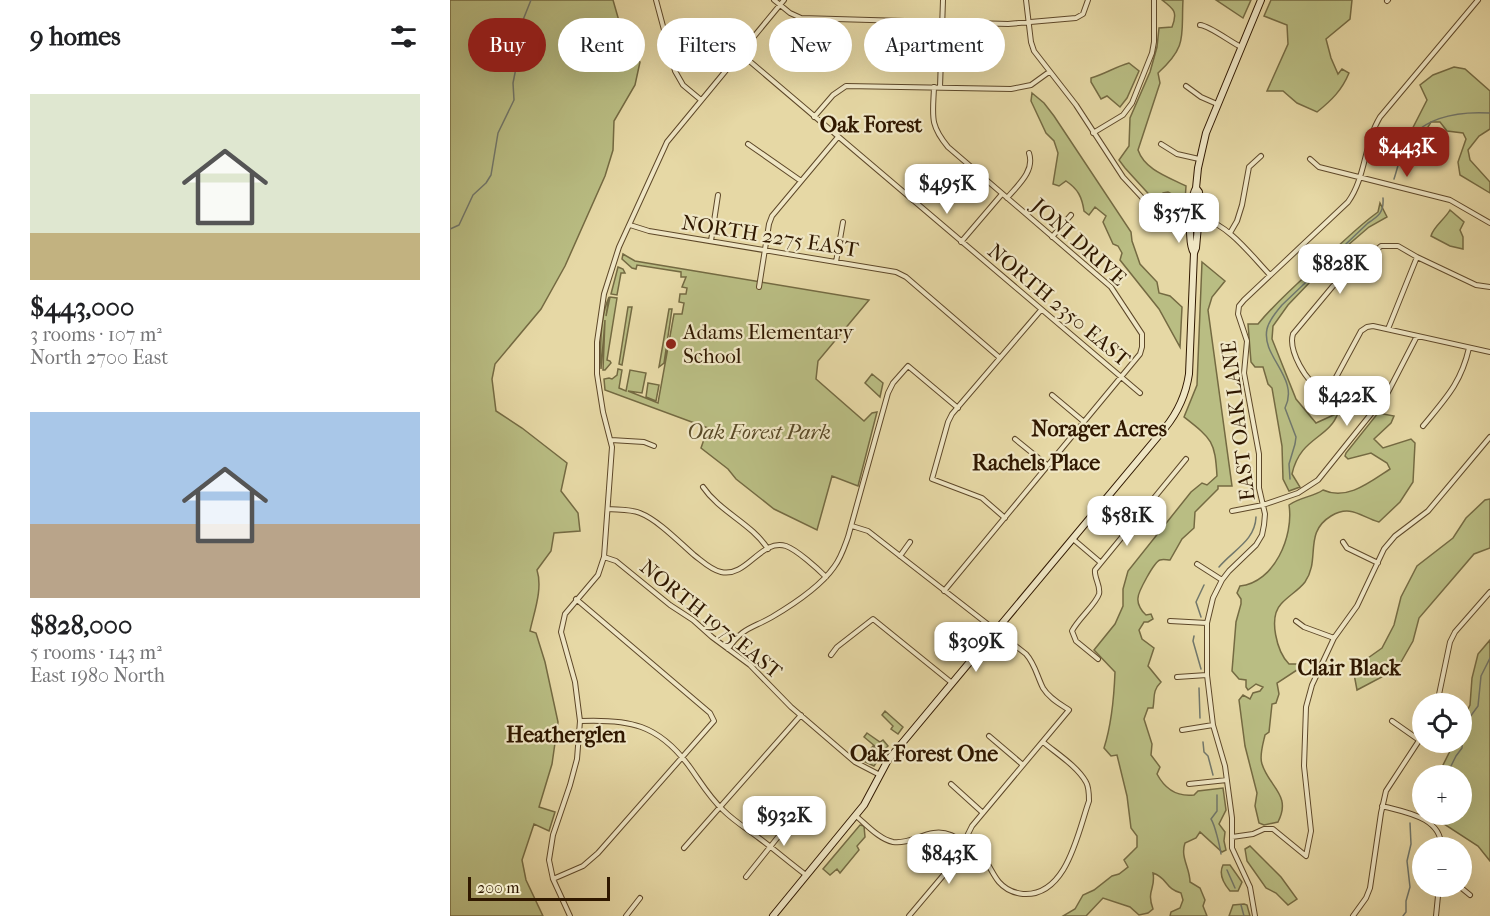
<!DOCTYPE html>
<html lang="en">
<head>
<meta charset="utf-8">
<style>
	:root { --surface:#fff; --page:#f2f2f2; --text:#202124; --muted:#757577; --accent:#8f2418 }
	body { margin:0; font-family:"IM FELL French Canon",serif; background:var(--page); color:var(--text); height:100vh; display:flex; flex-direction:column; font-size:22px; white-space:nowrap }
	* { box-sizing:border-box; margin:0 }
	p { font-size:20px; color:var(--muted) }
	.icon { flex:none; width:33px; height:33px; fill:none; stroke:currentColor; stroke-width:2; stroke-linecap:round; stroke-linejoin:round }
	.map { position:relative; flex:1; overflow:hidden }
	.sheet { display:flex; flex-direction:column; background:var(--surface); width:450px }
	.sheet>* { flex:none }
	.top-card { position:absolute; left:18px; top:18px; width:570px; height:54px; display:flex; gap:12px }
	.fabs { position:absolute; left:962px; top:693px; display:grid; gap:12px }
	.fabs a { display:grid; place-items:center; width:60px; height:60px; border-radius:50%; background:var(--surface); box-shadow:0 6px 24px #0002; font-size:30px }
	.scale { position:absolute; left:18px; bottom:15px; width:142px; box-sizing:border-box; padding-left:6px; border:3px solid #301800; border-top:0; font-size:16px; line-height:21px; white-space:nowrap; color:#301800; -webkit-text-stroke:4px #efe6c4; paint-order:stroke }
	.price { position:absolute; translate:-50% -51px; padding:0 14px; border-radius:12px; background:#fff; color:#222; font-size:20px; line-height:39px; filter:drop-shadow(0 2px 3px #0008) }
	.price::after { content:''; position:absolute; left:50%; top:36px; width:18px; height:14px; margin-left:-9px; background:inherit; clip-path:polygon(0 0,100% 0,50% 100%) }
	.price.on { background:var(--accent); color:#fff }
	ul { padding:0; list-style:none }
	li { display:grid; align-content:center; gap:12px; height:318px; padding:0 30px }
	li span { display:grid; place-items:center; height:186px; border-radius:0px; color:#555 }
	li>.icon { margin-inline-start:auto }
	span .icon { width:108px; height:108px; fill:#fffc; stroke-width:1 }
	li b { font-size:26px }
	h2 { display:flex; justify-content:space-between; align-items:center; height:72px; padding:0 30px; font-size:26px }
	.tag { padding:0 21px; border-radius:27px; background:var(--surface); box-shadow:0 6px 24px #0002; font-size:21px; line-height:54px }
	.tag.on { background:var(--accent); color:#fff }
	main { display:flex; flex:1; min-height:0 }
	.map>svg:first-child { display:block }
	.green { fill:#b9bd83; stroke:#746a42; stroke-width:1.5 }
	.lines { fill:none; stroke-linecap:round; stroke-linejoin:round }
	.stream { stroke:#71776b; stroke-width:1.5 }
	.street-casing { stroke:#5e4829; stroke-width:6 }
	.secondary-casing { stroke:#301800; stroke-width:8 }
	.street { stroke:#efe6c4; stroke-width:4 }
	.secondary { stroke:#efe6c4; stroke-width:6 }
	.poi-dot { fill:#8f2418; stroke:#efe6c4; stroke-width:2 }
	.labels { text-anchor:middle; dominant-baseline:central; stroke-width:4.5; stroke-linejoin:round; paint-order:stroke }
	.street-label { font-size:21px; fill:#301800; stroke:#efe6c4 }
	.poi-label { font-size:21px; fill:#301800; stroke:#efe6c4; text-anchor:start }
	.park-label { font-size:21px; font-style:italic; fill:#594a27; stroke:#efe6c4 }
	.neighbourhood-label { font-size:22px; font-weight:bold; fill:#301800; stroke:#efe6c4 }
</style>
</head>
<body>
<main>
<section class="sheet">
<h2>9 homes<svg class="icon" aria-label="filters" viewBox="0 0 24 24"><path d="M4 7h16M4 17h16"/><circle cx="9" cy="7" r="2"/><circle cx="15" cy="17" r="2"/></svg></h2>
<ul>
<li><span style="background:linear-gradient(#dfe7d0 75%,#c2b280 0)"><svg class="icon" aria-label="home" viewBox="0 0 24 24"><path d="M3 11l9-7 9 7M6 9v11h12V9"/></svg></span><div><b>$443,000</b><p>3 rooms · 107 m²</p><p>North 2700 East</p></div></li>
<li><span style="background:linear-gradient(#a9c7e8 60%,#b9a48a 0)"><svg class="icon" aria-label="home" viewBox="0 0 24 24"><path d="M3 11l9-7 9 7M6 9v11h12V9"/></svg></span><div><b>$828,000</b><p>5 rooms · 143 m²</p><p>East 1980 North</p></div></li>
</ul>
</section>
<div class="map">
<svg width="1040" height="916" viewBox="0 0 1040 916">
	<rect width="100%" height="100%" fill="#e6d8a5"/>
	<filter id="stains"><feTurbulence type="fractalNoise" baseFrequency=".00333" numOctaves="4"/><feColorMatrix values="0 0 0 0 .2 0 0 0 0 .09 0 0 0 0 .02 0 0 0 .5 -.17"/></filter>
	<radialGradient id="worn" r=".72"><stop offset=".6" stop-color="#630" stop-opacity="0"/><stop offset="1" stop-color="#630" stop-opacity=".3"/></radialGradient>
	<path class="green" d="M0,0H163L171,28L163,41L190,62L185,85L164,121L163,150L155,176L115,266L91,309L45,364L42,379L46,411L72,428L117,463L111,491L128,513L130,531L104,533L101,551L87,570C93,589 84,612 80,631L86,633L95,662L108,722L102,764L89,807L105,812L99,831L84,824L72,860L76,880L93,916H0Z
		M712,0H733C731,36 738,46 708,73L710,83L688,150C695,170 718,177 736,186L735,201L718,192L713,193L706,202L675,168L669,160L679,146L680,118L700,72L707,47L709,28L722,27C728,12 724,9 712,0Z
		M766,0H801L793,18Z
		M821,0H902L900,19L876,39L881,58L888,74L892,69L899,73C892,90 882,100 867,112L847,103L833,91H817L838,44L837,25L814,16Z
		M679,63L689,71L677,98L670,107L657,96L651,99L641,82V78C655,74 665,67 679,63Z
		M1004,67L1015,69L1040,91V129L1029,136L1018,150L1020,160L1040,182V193L1010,175L1008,162L1016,139L1013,133L997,131L990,122H981L956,163L953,147L977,100L970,85L983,75Z
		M582,93L594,103L604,116L681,232L682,241L690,264L707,282L709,293L720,296L732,307L730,347L709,309L670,260L672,253L668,246L663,244L653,222L656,216L645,207L639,215L634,211C632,197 628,189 616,181L609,186L603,184L608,153L604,141L596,133L581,101Z
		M930,203L937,217L919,227L883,258L838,305L823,326L822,339L846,399L866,423L888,413C879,439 850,437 842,474L850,487L839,491L833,479L832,446L822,388L818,384L813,367H805L801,362L798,324H808C827,301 849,282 871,262C890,245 907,227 928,212Z
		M1000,210L1014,222L1010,230L1013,237V249L1000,246L981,236C983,227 995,219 1000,210Z
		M173,254L185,261L419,300L368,361L366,379L414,421L422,413L427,412L408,486L382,476L367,530L324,509L286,479L278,469L251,448L258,428L155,390L154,379L159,378L162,379L167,375L168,369L172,370L169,388L176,391L180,370L196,373L192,393L178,391L208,403L224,314H232L234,303L229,302L230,294H236L237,288L232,287L236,277H231V272L187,265L186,269L182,268L172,259Z
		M752,262L775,281L762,297L758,310L782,486H768V489L745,512L744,528L732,539L720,560C717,560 713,559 710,560C704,562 688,592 688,598C687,604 692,612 696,615L701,614L703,619L698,622H694L689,630L692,639L704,648L698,666L711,682C702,691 705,697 703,708H698L694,719L702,744L701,755L710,767L707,774C715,789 727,797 744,795L748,791L773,788L776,810L769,824L775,832L774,841L776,850L772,852L750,832L746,838L735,843C730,857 740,868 740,882L750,888L755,900L753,906L757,916H720L721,912L730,908L733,900L731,893C715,889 718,878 703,873C706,889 696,890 703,909L698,913L689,915L680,907L653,898L636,916H613L625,909L633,895L644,890L662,876L669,874L678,867L674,860L687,847V836L681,828L677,796L667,755L661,756L654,748C662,723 664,699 665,672L644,650L665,624L673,606V589L678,571L741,492L752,483L757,485L767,476C765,441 762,439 734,417L747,385Z
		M168,267L173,269L175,273H171L167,295L161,294Z
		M159,297L156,316L160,297L167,298L157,360L160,361L161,363L155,370H153L155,320L151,369C150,347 150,317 159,297Z
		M178,307H182L172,365L169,364Z
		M219,309H222L214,363L209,367Z
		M422,374L433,383L430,397L415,383Z
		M198,383L209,385L206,401L196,397Z
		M928,413L944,416L941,423L924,439L933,448L961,439L965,443L963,482L950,502L929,522C911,517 901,504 881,516C853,533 871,559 855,582C849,590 838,596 831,604C818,618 827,652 839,664H847V670L827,683L829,694L826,703L822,704L819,732L815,735C813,744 809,756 812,764C819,787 842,795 828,822L814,825L809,823L805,806L807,793L795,746L789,700L793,695L800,699L803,693L810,691L813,687L806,684L798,690L796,687V680L789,679L782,671L786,622L791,604V599L787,593L790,586C824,583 844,536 839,505C850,497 863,497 873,490C897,501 920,482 940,469L937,463L921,453L898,459L895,456L896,453Z
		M1040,499V548L1024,554L969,618L963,641L947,669L907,690L904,674L918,658L932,648L944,625L951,597L967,566L1003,538L1016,518L1035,500Z
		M1040,640V861L1028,846L980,815L1011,814V776L988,775L1004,743L1011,742V723L1020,705L1022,678L1028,654Z
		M435,711L453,727L448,734L441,729L443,726L432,715Z
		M417,733L430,742L433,740L438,746L432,752L414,737Z
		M423,746L432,754L424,766L411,760Z
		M410,825L414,826L415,837L407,846L409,850L390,873L387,869L380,875L373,869Z
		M800,846L831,877L847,899L838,905L826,893L816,888L797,861L795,849Z
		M773,865H780L792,882L788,891H780C774,884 768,875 773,865Z
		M794,904L797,905L800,916H779L783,905Z"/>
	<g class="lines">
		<path class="stream" d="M944,179C947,170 949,161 952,152C967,117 1007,111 1040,113
			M0,229L9,225L23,195L36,183L41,175L48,133L64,100L63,83L67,63L65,40L81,0
			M840,479L839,464L845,444L846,437L835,408C850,378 811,357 817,329C819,320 826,312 832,305L918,223C929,216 934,212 933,198
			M769,567C783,550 805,541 806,517
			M751,617L746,602L754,585
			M744,636L743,641L751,669
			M749,688L750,718
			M753,742L754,752L758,756L763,775
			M996,776L1006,756L1012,748L1013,732L1017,721L1028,706L1031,676L1040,658
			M767,795V811L761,819C765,825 770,847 771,854
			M969,808L972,804
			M777,870L785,888
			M791,905L794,916
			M953,916L956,912V901L960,887L957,861L961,844L960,823"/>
		<g class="street-casing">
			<path id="street" d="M206,0L225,71L233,85L251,100
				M324,0L340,13L351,18L558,24L626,18L633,14L638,0
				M576,0L581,42L584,51L626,105L673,177L699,205L710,214L725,219L738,220
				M937,1L938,0
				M750,25C760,26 779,41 791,47
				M214,29L231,25
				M290,53L690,393
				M736,86L751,97L767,104
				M484,87C483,116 479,124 498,147L661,287L692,334V347L690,354L494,591
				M490,87L493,0
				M364,117L383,95L396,86L561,89L581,85L599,72
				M643,133L673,115L682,103L702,53L704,42V0
				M298,144L351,181
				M711,144L727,154L749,159
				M860,159L869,167L1000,200L1040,223
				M557,198C568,185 585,171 579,153
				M751,217C781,227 799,253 820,275
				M180,225L199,231L446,272L456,277L550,358
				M780,233L787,221L792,205L799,167L811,156
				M602,237L621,215
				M261,241L268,195
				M511,242L552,194
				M386,262L393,222
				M309,287L319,224L322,216L388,137
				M1040,287L1026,285L967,257L948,246H931L883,286L843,334C838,350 856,383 872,389L884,381L911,331L917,327L923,326L1040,352
				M938,329L967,257
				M602,395L633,421
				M973,426C996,398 1011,383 1019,348
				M565,439L597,465
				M161,440L194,442L204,446
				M253,487C270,512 301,523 318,549
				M158,509C168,510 180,509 190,513C208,520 229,542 244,555C252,561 261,570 271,572C297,578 311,538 336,546C347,550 367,568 376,577
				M782,511L813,505L848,493L868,480L937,394L967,336
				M555,518L532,498L482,479L498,422L502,414L591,310
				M402,526L418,531L576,654C585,664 587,676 593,688C599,698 610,704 619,710L522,826L514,842L513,852L459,916
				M623,539L650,562
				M893,542L897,548L928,563
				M450,556L460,542
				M154,557L166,561L220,605L243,620L262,637L300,665L341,707L405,762L430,775
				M747,564L772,580
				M720,621L757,623
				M846,621L854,627L884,638
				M278,649C293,627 301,629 322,617C344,604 370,587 384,567C391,558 394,548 398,537L438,393L443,383L458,366L508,408
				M381,655L387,647L423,619L502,683
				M648,659L626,641L622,631C628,619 646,604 649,594C651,586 644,578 645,570L736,459
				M727,677L757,675
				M987,704L1000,642L1005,632L1040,592
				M130,721C179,719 208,724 239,766C250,781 259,797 273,810C284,821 297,829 309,838C325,850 340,863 356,875
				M942,721L969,740
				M732,730L763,725
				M539,736L573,765
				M501,784L533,813
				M739,784L777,780
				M932,806C954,812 993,817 991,848
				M406,816C417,825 429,839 443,842C463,845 479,826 501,835C512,840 525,850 534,859C540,866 543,875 549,882C555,889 564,893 573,894C617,897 628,832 639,801C639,794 639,787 636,782C627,766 606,753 593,742
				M782,837L803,834L814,829H823L856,856L861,831L854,766L856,707L862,685L884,638L907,606L934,549L945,536L978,511L1040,437
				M234,848L351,715
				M296,877L328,837L350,816L355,807
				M103,879L133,866L148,853L264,721L260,713L126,599
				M1009,886L1020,895
				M120,916L103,879L99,860L103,835L120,785L127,759L130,721L125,682L111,632L115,614L148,575L154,557L162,447L153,412L147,374V342L154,294L169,247L217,142L334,0
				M176,916L190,898
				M805,916L800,887L782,848V818L775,766L763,725L757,675V623L763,598L772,580L779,571L806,545L812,535L814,525L815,514L809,488V454L794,373L797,341L788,314L789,306L794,300L898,202C916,177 914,143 930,117L1028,0
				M903,916L916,898L920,888L931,813L936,791L972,736
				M986,916L989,886"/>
		</g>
		<g class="secondary-casing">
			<path id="secondary" d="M744,253C738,244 742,231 738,220C743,210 740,198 746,188
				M323,916L414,805L438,760L715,428C728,412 736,394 739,374L744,253L746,248L748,226L751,221L749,192L746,188L748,168L756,133L811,0"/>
		</g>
		<use href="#street" class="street"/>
		<use href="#secondary" class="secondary"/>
	</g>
	<circle class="poi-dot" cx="221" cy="344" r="6"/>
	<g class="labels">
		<g class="street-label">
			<text transform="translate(320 236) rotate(9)">NORTH 2275 EAST</text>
			<text transform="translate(629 242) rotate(42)">JONI DRIVE</text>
			<text transform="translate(609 305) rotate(40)">NORTH 2350 EAST</text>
			<text transform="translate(788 421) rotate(-97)">EAST OAK LANE</text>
			<text transform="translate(261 619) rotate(39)">NORTH 1975 EAST</text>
		</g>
		<g class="poi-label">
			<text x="233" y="332">Adams Elementary<tspan x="233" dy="24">School</tspan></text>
		</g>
		<g class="park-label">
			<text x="309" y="432">Oak Forest Park</text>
		</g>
		<g class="neighbourhood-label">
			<text x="421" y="125">Oak Forest</text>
			<text x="649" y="429">Norager Acres</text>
			<text x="586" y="463">Rachels Place</text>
			<text x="899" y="668">Clair Black</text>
			<text x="116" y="735">Heatherglen</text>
			<text x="474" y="754">Oak Forest One</text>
		</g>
	</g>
	<rect width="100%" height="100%" filter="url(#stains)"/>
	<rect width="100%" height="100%" fill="url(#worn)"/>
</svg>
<div class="fabs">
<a><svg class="icon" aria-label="locate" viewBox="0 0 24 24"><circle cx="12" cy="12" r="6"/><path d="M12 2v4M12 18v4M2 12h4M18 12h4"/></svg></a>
<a>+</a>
<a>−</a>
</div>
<div class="scale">200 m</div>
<b class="price on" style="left:957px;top:178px">$443K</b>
<b class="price" style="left:497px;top:215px">$495K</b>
<b class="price" style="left:729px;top:244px">$357K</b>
<b class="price" style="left:890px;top:295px">$828K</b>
<b class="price" style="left:897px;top:427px">$422K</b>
<b class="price" style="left:677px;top:547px">$581K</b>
<b class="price" style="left:526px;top:673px">$309K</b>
<b class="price" style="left:334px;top:847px">$932K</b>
<b class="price" style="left:499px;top:885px">$843K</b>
<div class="top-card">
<a class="tag on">Buy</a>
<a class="tag">Rent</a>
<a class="tag">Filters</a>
<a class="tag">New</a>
<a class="tag">Apartment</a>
</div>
</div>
</main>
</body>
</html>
